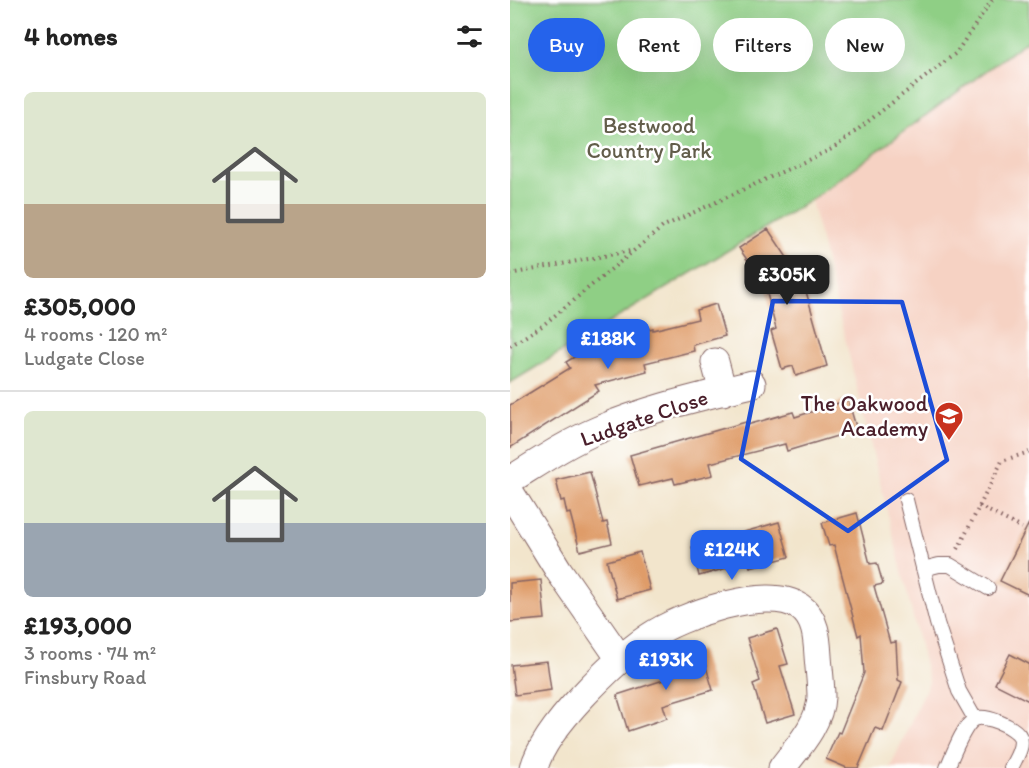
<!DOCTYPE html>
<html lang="en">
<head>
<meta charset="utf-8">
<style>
	:root { --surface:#fff; --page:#f6f6f6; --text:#222; --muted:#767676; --line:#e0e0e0; --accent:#2563eb }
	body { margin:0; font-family:Itim,sans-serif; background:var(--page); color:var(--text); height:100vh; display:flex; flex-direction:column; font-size:22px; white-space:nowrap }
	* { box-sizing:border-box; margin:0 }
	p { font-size:20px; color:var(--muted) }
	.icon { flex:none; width:33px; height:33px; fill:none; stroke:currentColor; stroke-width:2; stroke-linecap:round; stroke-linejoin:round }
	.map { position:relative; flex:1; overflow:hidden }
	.details { display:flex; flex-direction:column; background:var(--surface); width:510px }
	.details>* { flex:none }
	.guide { position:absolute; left:18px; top:18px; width:411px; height:54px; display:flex; gap:12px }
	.price { position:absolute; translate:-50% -51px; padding:0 14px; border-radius:12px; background:var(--accent); color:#fff; font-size:20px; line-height:39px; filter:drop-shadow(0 2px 3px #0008) }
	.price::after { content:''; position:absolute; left:50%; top:36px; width:18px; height:14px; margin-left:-9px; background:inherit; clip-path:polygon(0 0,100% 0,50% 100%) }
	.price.on { background:#222; color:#fff }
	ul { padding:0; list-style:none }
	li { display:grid; align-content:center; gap:12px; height:318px; padding:0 24px }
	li+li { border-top:2px solid var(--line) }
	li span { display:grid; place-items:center; height:186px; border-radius:9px; color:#555 }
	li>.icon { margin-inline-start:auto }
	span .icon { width:108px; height:108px; fill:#fffc; stroke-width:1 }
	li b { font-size:26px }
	h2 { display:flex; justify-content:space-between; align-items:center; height:72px; padding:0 24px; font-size:26px }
	.pill { padding:0 21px; border-radius:27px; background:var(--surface); box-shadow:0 6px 24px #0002; font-size:21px; line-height:54px }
	.pill.on { background:var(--accent); color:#fff }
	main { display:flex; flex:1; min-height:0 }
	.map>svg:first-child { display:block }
	.built { fill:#f6d2c3 }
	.park { fill:#8fcf85; stroke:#6c7758; stroke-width:1.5 }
	.building { fill:#df9c69 }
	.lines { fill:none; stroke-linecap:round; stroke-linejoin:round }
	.service-casing { stroke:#856463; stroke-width:16 }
	.minor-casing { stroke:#856463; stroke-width:29 }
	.path { stroke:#856463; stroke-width:4; stroke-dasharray:1.5 4.5; stroke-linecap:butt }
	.service { stroke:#fff; stroke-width:14 }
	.minor { stroke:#fff; stroke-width:27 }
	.marked { fill:none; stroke:#1d4ed8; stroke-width:4.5; stroke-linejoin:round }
	.labels { text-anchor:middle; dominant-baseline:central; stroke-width:5; stroke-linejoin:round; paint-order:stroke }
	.park-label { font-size:22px; fill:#625d4a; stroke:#fff }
	.poi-label { font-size:22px; fill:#4a1f2b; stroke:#fff; text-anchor:end }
	.street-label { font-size:22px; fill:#4a1f2b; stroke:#fff }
</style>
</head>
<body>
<main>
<section class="details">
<h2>4 homes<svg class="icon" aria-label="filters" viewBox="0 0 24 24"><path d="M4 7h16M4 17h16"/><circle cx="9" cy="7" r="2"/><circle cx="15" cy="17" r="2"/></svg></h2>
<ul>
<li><span style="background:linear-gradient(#dfe7d0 60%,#b9a48a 0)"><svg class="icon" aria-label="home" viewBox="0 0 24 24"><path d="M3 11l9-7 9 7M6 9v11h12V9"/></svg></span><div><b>£305,000</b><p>4 rooms · 120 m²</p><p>Ludgate Close</p></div></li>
<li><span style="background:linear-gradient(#dfe7d0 60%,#9aa5b1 0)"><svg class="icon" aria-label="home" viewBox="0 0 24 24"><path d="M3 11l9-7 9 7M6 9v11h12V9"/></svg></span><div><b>£193,000</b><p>3 rooms · 74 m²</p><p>Finsbury Road</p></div></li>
</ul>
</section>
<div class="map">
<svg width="519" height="768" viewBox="0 0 519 768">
	<rect width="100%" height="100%" fill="#fff"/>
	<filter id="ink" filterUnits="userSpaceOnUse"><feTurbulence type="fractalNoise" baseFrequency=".0167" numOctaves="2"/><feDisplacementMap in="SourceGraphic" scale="12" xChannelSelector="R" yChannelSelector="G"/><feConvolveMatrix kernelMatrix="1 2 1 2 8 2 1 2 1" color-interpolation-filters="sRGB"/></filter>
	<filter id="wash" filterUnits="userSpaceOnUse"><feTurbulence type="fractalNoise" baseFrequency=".008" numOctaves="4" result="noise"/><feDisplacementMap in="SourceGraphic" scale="24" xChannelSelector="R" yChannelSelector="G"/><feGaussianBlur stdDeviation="1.35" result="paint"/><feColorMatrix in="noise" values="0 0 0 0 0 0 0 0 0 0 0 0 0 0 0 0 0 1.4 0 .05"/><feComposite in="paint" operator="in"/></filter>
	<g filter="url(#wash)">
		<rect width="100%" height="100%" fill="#f2e5cc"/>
		<path class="built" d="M519,39V768H380L419,682L301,200Z"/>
		<path class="park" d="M0,0H519V39L301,200L0,383Z"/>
		<g id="blocks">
			<path class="building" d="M258,229L286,271L290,270L317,366L286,376L283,366L272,369L261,331L266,329L249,262L242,267L229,248Z
				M206,304L215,336L183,345L184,351L135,363L137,371L85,385L89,391L0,448V405L60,368L56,362L84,345L143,328V330L188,319L186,310Z
				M338,400L347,430L277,451L275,444L200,463L203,475L165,484L163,478L129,486L120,455L236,422L237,425L283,412L285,417Z
				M80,472L93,523L97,522L102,543L70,551L60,513L57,514L54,500L51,501L46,480Z
				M347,513L360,564L367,563L373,584L364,586L380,643L386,642L388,680L392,682L373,731L365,728L348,768H337L316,759L328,732L330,733L354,673L351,634L348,636L324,545L319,546L312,523Z
				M269,522L279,557L240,567L238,562L189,576L182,547Z
				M519,523V595L490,581Z
				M130,552L140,590L107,599L97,561Z
				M31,580L35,619L0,622V583Z
				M267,629L278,664L270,666L285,714L255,723L243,684L250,681L237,638Z
				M191,650L203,690L153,705L157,718L118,731L107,695L163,677L157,660Z
				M500,654L519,664V701L485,684Z
				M37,661L41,690L5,695L1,665Z"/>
		</g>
	</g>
	<g filter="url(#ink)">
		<use href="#blocks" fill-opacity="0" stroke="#856463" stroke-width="1.5"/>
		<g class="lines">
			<g class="service-casing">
				<path id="service" d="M396,500L427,623L449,691L465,719
					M413,569L429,565H440L478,588
					M437,768C442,757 454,724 465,719C475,714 506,727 510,737C514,747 505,759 501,768"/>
			</g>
			<g class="minor-casing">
				<path id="minor" d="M205,362L213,392
					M0,480C29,462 57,443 88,430C136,409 190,397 242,384
					M0,492L49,571L110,659
					M24,768C35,727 104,661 139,637C169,616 258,584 290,607C306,618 307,639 308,656C309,670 311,684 311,697C310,724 287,748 272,768"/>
			</g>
			<path class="path" d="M0,274L120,251
				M0,346L32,326L154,226L324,148L446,53L482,0
				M469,506L512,528
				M448,549L492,461L519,452"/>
			<use href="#service" class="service"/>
			<use href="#minor" class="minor"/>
		</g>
	</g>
	<path class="marked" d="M263,301L392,302L437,460L338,531L231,459Z"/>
	<defs>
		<g id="school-pin" transform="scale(1.5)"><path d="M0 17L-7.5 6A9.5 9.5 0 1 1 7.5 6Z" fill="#c8321e" stroke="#fff"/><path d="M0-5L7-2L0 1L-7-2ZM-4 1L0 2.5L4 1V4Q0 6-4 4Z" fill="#fff"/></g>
	</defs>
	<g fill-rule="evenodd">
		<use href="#school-pin" x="439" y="416"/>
	</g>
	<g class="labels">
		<g class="park-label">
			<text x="139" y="125">Bestwood<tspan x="139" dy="25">Country Park</tspan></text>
		</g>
		<g class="poi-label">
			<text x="418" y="403">The Oakwood<tspan x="418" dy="25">Academy</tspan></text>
		</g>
		<g class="street-label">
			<text transform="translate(134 418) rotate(-19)">Ludgate Close</text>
		</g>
	</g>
</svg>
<b class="price on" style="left:277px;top:306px">£305K</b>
<b class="price" style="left:98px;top:370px">£188K</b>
<b class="price" style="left:222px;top:581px">£124K</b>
<b class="price" style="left:156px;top:691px">£193K</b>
<div class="guide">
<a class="pill on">Buy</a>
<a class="pill">Rent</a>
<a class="pill">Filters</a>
<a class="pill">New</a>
</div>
</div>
</main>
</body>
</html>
